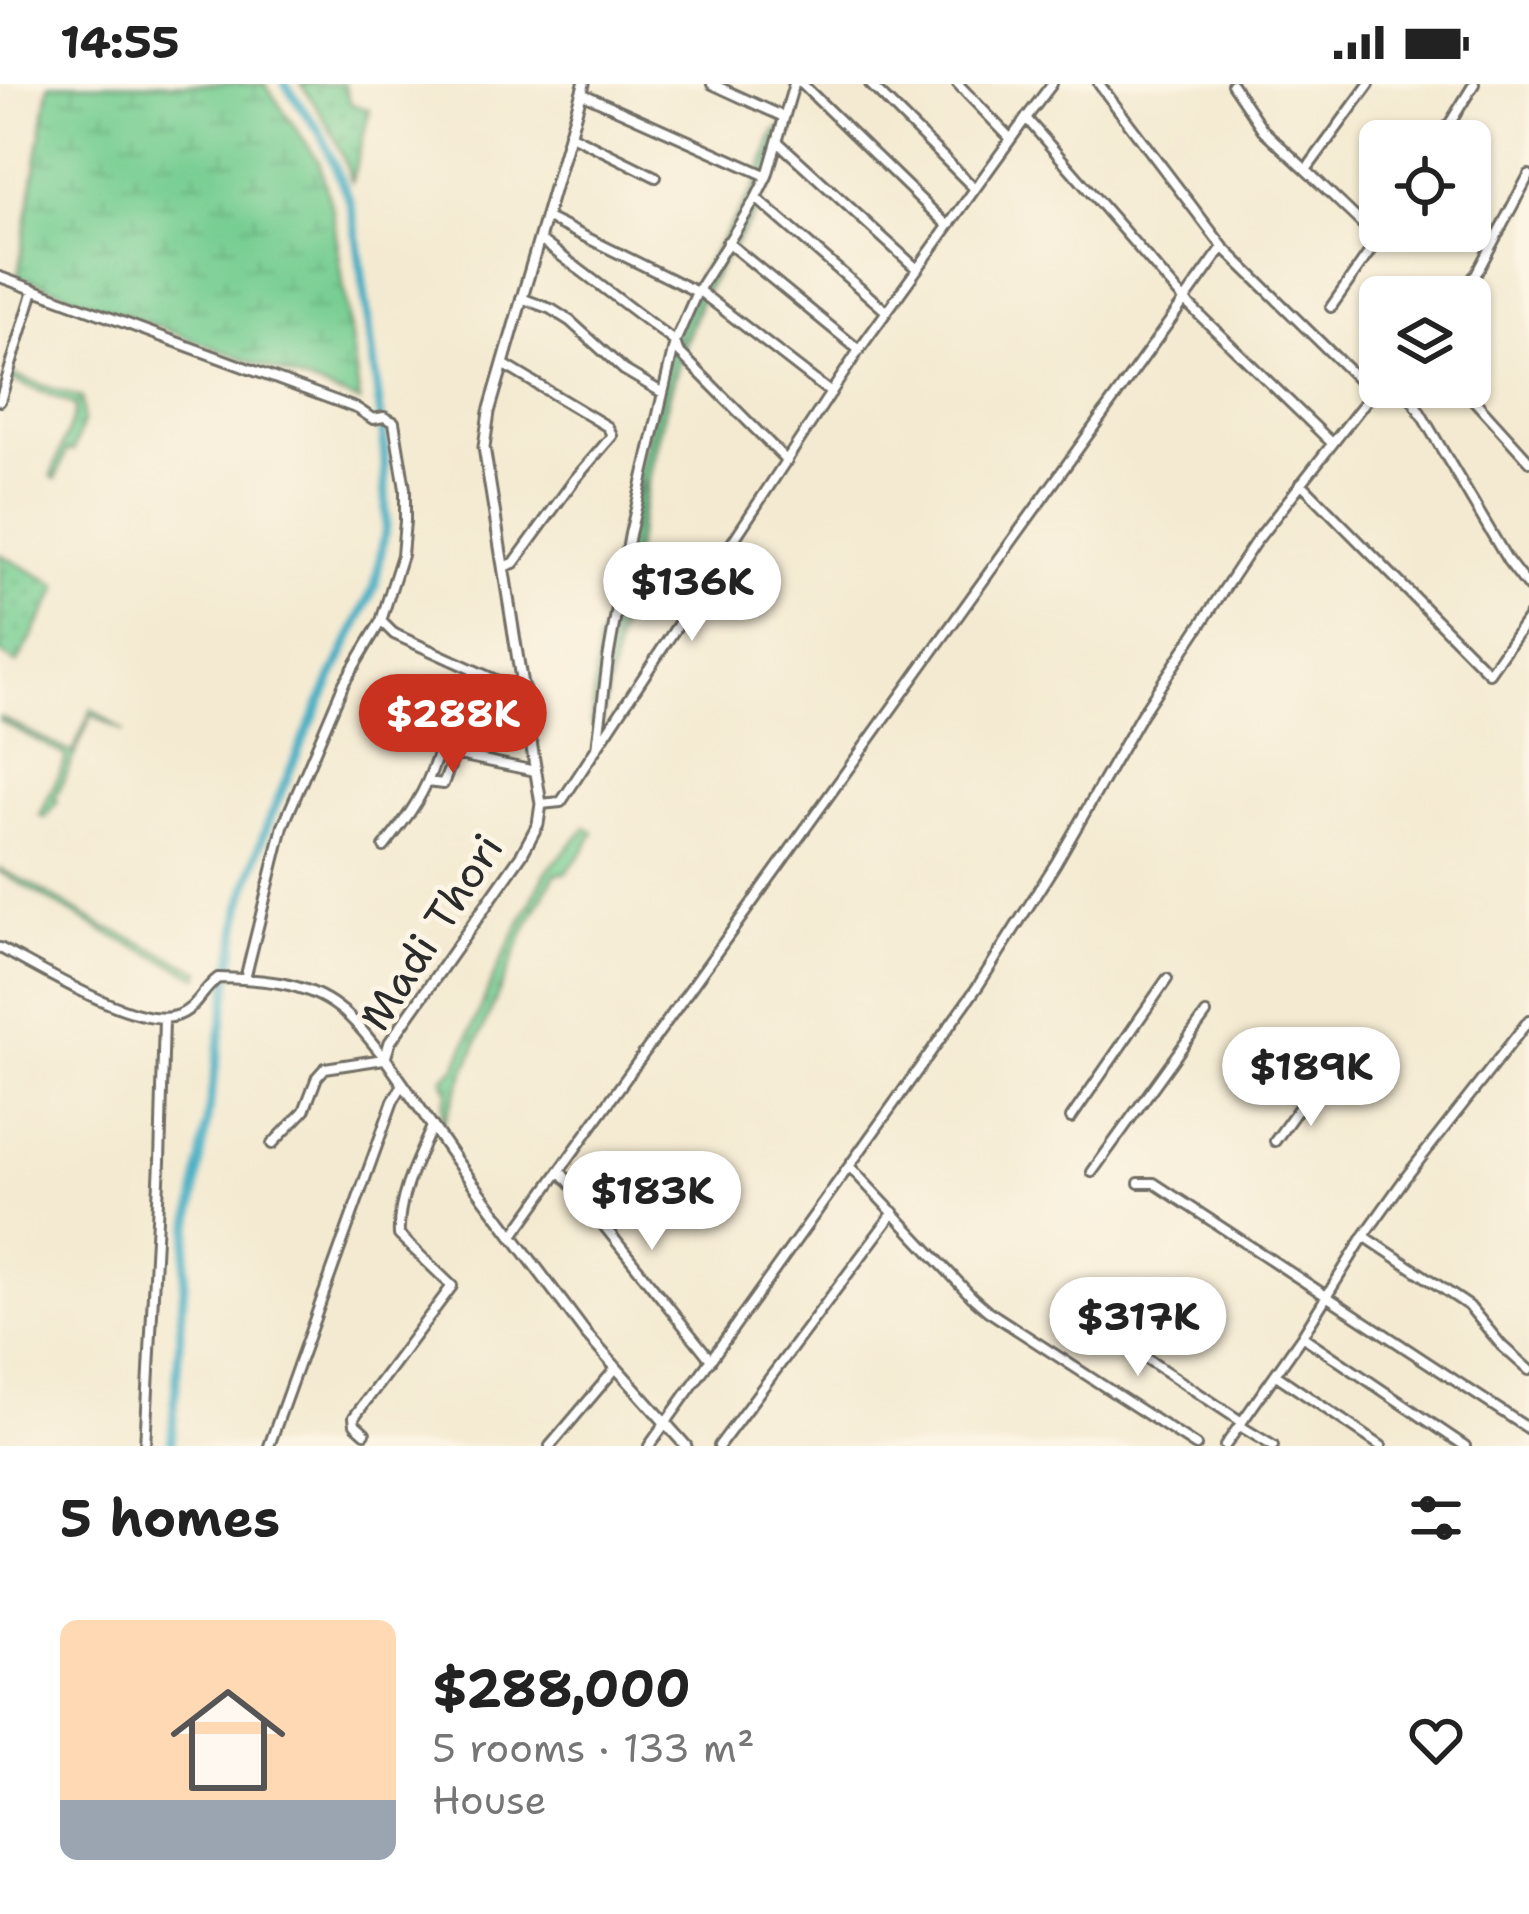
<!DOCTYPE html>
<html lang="en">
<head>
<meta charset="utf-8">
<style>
	:root { --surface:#fff; --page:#f6f6f6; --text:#222; --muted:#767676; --accent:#c8321e }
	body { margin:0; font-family:"Shantell Sans",sans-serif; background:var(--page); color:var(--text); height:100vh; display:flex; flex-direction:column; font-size:45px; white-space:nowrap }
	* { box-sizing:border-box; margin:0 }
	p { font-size:39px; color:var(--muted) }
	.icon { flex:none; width:66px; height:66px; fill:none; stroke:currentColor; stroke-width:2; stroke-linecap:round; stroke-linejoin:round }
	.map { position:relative; height:1362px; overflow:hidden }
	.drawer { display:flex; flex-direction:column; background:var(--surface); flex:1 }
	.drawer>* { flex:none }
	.buttons { position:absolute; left:1359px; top:36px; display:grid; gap:24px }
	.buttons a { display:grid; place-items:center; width:132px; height:132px; border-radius:18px; background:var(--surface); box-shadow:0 3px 9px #0004; font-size:60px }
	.price { position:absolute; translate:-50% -102px; padding:0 27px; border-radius:42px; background:#fff; color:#222; font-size:39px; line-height:78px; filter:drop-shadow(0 3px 6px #0008) }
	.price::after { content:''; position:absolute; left:50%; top:72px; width:36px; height:27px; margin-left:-18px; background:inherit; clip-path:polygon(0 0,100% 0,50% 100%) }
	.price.on { background:var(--accent); color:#fff }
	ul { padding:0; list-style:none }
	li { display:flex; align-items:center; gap:36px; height:300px; padding:0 60px }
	li span { display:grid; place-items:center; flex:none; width:336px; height:240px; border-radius:18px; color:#555 }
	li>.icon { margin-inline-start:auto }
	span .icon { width:144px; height:144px; fill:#fffc; stroke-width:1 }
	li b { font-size:51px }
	h2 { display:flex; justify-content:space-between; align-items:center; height:144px; padding:0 60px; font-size:51px }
	.status { display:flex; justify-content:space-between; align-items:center; height:84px; padding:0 60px; background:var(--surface); direction:ltr }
	.status svg { height:33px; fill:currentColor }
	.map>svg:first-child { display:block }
	.grass { fill:url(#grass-dots); stroke:#517c5f; stroke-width:3 }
	.forest { fill:url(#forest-firs); stroke:#466e54; stroke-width:3 }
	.wetland { fill:url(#wetland-marsh); stroke:#517c5f; stroke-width:3 }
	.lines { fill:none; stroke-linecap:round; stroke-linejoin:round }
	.canal { stroke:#44aec3; stroke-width:9 }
	.minor-casing { stroke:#716e65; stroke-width:14 }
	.secondary-casing { stroke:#716e65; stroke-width:15 }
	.minor { stroke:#fff; stroke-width:8 }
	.secondary { stroke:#fff; stroke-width:9 }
	.labels { text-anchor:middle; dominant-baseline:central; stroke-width:10; stroke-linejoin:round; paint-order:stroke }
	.street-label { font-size:42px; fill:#2b2b2b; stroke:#fcf5e5 }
</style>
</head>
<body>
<div class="status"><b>14:55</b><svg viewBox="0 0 49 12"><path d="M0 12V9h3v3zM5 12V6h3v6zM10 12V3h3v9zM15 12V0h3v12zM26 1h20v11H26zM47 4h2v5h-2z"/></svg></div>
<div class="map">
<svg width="1529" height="1362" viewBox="0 0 1529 1362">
	<defs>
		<pattern id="grass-dots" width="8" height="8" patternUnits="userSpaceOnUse" patternTransform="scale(3)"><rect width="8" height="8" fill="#77ce93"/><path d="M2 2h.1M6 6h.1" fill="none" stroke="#67b17f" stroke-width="1.8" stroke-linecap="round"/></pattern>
		<pattern id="forest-firs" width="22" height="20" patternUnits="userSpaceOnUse" patternTransform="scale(3)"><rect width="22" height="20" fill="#61b17d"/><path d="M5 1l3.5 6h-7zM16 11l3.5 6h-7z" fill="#509067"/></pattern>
		<pattern id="wetland-marsh" width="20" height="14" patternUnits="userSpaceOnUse" patternTransform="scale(3)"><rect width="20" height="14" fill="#77ce93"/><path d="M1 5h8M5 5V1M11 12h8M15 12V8" fill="none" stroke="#67b17f"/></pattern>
	</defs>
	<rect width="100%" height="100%" fill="#fcf5e5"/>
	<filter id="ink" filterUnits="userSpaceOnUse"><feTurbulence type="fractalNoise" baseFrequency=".00833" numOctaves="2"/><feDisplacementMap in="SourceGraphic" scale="24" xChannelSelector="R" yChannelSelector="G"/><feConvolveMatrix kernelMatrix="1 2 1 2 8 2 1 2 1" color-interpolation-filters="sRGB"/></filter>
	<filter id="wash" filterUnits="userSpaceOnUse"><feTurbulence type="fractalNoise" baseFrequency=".004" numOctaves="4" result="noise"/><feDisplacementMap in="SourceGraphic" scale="48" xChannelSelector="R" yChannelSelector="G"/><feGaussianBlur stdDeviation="2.7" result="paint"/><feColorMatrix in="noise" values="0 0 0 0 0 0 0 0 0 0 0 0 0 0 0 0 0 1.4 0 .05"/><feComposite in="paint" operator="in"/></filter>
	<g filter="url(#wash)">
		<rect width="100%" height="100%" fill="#f4ead1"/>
		<path class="grass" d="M301,0H344L351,20L370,26L351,99C342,61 323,32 301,0Z
			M12,291L82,314L83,338L73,367L67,366L56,395L51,392L74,331L75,321L11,296Z
			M0,470L57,501L58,505L17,580L0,569V524L3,519L0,517Z
			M92,625L124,648L92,631L55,715L58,717L45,734L40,732L66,674L63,670L0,637V633L72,669Z
			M586,743L594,749L584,766L566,789L555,790L526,844L441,1044L444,1018L448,1008L443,994L456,983L497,885L546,788Z
			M0,785L33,801L109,846L111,845L201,887L199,893L104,848L0,788Z"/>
		<path class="forest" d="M787,39C779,68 772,98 757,126C739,158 714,185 700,220C646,357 631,507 599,650L592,640L597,557L613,523L618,459L671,260L698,193L754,104L774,48Z"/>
		<path class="wetland" d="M49,0H265L319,77L333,129L360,318L18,191Z"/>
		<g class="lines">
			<path class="canal" d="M171,1362L187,1163L241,823L264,749L299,665L375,501L386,442L384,358L358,160L350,118L320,48L285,0"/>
		</g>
	</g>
	<g filter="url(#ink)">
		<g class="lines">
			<g class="minor-casing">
				<path id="minor" d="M712,0L784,33
					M802,0L947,141
					M870,0L974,104
					M958,0L1010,54
					M1052,0L1026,34L1184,216L1332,359
					M1099,0L1223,163L1371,308
					M1232,0L1263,46L1306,86L1369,0
					M581,9L767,92
					M569,50L656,93
					M1439,57L1474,0
					M778,58L916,184
					M1306,86L1378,155
					M756,114L886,227
					M545,133L697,208
					M539,155L675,258L678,267L787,377
					M727,158L859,266
					M0,193L358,325L373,335L384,333L394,338L405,405V437L402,471L381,537L394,550L511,603L524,604
					M698,206L831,309
					M1459,213L1476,190L1529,91
					M521,214L551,225L570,237L624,286L663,309
					M1331,223L1384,147
					M503,280L608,343L612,352L575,395L514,479L503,483
					M1405,303L1508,477L1529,504
					M1462,303L1529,377
					M0,317L34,206
					M1301,399L1489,589L1529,532
					M597,664L608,575L630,450L675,258L697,208L756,114L767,92L794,0
					M427,698L443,700L453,675L459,671L535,687
					M541,720L561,718L859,266L1026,34
					M384,763C402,740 419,719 430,691C445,656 451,618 475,587
					M0,864C38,883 136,945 176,932C196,926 202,906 218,894C258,895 305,897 339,924C357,937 371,958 385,974
					M245,895L283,742L344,599L381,537
					M1071,1034L1167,895
					M1275,1057L1311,1007
					M272,1060L304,1027L317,993L325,984L384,975
					M850,1083L972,1213L988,1227L1196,1362
					M561,1088L711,1276
					M1092,1088L1206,930
					M1139,1099H1154L1529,1345
					M1364,1152L1469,1222L1502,1262L1529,1286
					M512,1153L1223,163
					M1058,1216L1242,1338
					M1302,1252L1465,1362
					M1276,1291L1381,1362
					M1240,1342L1273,1362
					M365,1349L355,1340L354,1333L452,1202L399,1151C397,1114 417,1076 432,1043
					M145,1362L160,1078L164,935
					M269,1362L393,1017L402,1002
					M550,1362L616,1284
					M649,1362L978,902L1056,779L1141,631L1254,460L1380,299
					M719,1362L894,1128
					M1225,1362L1302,1252L1364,1152L1406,1093L1529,936"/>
			</g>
			<g class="secondary-casing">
				<path id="secondary" d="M584,0L489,328L484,363L541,720L538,740L522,770L390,958L385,974L460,1082L587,1251L686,1362"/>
			</g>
			<use href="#minor" class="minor"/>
			<use href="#secondary" class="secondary"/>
		</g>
	</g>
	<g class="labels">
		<g class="street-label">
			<text transform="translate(431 848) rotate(-57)">Madi Thori</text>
		</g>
	</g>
</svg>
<div class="buttons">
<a><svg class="icon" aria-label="locate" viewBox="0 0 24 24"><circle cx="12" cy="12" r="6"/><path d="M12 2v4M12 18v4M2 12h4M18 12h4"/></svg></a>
<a><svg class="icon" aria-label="layers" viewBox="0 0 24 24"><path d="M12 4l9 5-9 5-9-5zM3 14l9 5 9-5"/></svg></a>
</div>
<b class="price" style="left:692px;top:560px">$136K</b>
<b class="price on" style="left:453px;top:692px">$288K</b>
<b class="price" style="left:1311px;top:1045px">$189K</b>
<b class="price" style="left:652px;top:1169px">$183K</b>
<b class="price" style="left:1138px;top:1295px">$317K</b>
</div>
<section class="drawer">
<h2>5 homes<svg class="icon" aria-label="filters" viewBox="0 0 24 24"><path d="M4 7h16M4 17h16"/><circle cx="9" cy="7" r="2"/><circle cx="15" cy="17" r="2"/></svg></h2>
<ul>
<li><span style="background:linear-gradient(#ffd9b3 75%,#9aa5b1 0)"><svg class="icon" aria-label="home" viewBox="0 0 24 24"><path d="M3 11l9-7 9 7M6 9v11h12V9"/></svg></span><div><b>$288,000</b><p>5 rooms · 133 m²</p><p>House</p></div><svg class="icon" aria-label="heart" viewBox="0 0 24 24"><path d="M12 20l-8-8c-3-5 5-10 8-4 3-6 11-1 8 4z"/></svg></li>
</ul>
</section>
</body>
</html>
